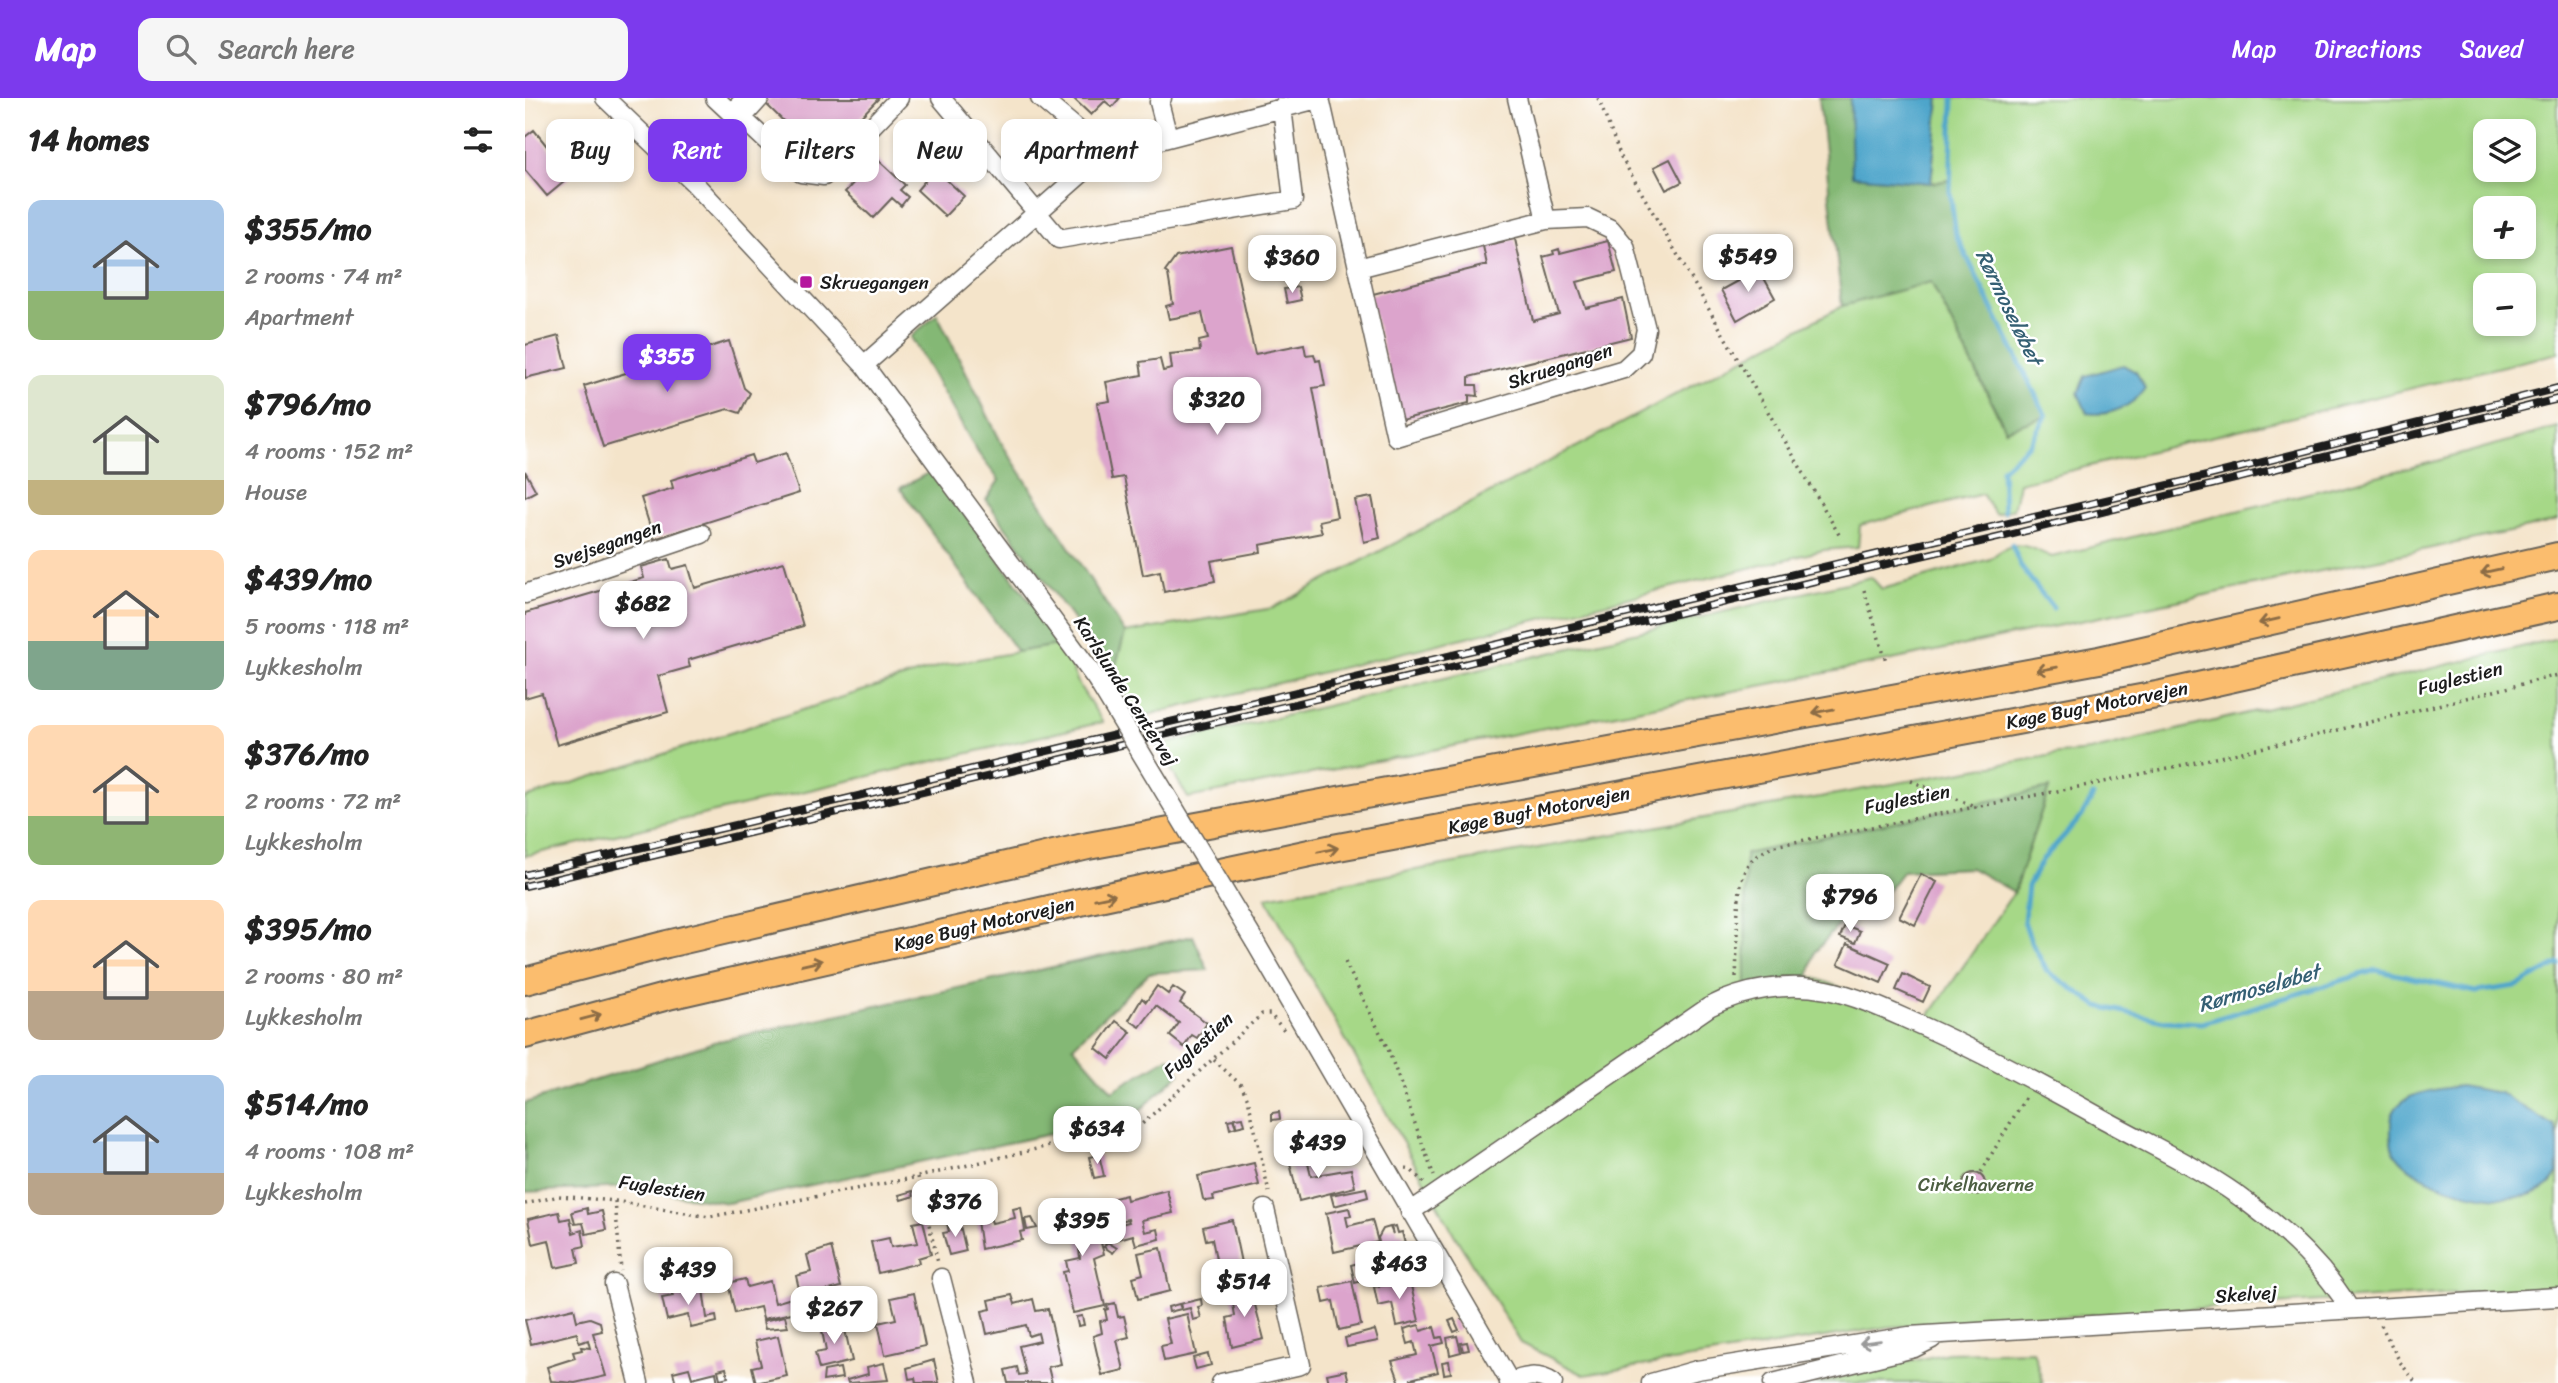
<!DOCTYPE html>
<html lang="en">
<head>
<meta charset="utf-8">
<style>
	:root { --surface:#fff; --page:#f6f6f6; --text:#222; --muted:#767676; --accent:#7c3aed }
	body { margin:0; font-family:Sriracha,sans-serif; background:var(--page); color:var(--text); height:100vh; display:flex; flex-direction:column; font-size:26px; white-space:nowrap }
	* { box-sizing:border-box; margin:0 }
	p { font-size:23px; color:var(--muted) }
	.icon { flex:none; width:38px; height:38px; fill:none; stroke:currentColor; stroke-width:2; stroke-linecap:round; stroke-linejoin:round }
	.map { position:relative; flex:1; overflow:hidden }
	.drawer { display:flex; flex-direction:column; background:var(--surface); width:525px }
	.drawer>* { flex:none }
	.guide { position:absolute; left:21px; top:21px; width:665px; height:63px; display:flex; gap:14px }
	.fabs { position:absolute; left:1948px; top:21px; display:grid; gap:14px }
	.fabs a { display:grid; place-items:center; width:63px; height:63px; border-radius:14px; background:var(--surface); box-shadow:0 4px 10px #0003; font-size:35px }
	.price { position:absolute; translate:-50% -60px; padding:0 16px; border-radius:14px; background:#fff; color:#222; font-size:23px; line-height:46px; filter:drop-shadow(0 2px 4px #0008) }
	.price::after { content:''; position:absolute; left:50%; top:42px; width:21px; height:16px; margin-left:-10px; background:inherit; clip-path:polygon(0 0,100% 0,50% 100%) }
	.price.on { background:var(--accent); color:#fff }
	ul { padding:0; list-style:none }
	li { display:flex; align-items:center; gap:21px; height:175px; padding:0 28px }
	li span { display:grid; place-items:center; flex:none; width:196px; height:140px; border-radius:14px; color:#555 }
	li>.icon { margin-inline-start:auto }
	span .icon { width:84px; height:84px; fill:#fffc; stroke-width:1 }
	li b { font-size:30px }
	h2 { display:flex; justify-content:space-between; align-items:center; height:84px; padding:0 28px; font-size:30px }
	.pill { padding:0 24px; border-radius:14px; background:var(--surface); box-shadow:0 4px 10px #0003; font-size:24px; line-height:63px }
	.pill.on { background:var(--accent); color:#fff }
	header { display:flex; align-items:center; gap:42px; box-sizing:border-box; height:98px; padding:0 35px; background:var(--accent); color:#fff }
	header strong { font-size:33px }
	nav { display:flex; gap:38px; margin-inline-start:auto; font-size:24px }
	.search { width:490px; height:63px; background:var(--page); display:flex; align-items:center; gap:18px; box-sizing:border-box; padding:0 24px; border-radius:14px; color:var(--muted); font-size:26px }
	main { display:flex; flex:1; min-height:0 }
	.map>svg:first-child { display:block }
	.green { fill:#a6d887; stroke:#617a52; stroke-width:2; fill-rule:evenodd }
	.forest { fill:#84b874; stroke:#506a48; stroke-width:2 }
	.water { fill:#4ea5cb; stroke:#356074; stroke-width:2 }
	.lines { fill:none; stroke-linecap:round; stroke-linejoin:round }
	.stream { stroke:#4ea5cb; stroke-width:5 }
	.building { fill:#dca4cc }
	.minor-casing { stroke:#686259; stroke-width:21 }
	.highway-casing { stroke:#686259; stroke-width:30 }
	.path { stroke:#686259; stroke-width:3.5; stroke-dasharray:2 5; stroke-linecap:butt }
	.minor { stroke:#fff; stroke-width:18 }
	.highway { stroke:#fbbd6e; stroke-width:26 }
	.rail-casing { stroke:#1c1c1c; stroke-width:8 }
	.rail { stroke:#fff; stroke-width:5; stroke-dasharray:16; stroke-linecap:butt }
	.minor-bridge-casing { stroke:#686259; stroke-width:21; stroke-linecap:butt }
	.minor-bridge { stroke:#fff; stroke-width:18 }
	.oneway { stroke:#8c6c45 }
	.oneway2 { stroke:#999 }
	.poi-dot { fill:#b5179e; stroke:#fff; stroke-width:2.5 }
	.labels { text-anchor:middle; dominant-baseline:central; stroke-width:5; stroke-linejoin:round; paint-order:stroke }
	.poi-label { font-size:19px; fill:#1c1c1c; stroke:#fff; text-anchor:start }
	.street-label { font-size:19px; fill:#1c1c1c; stroke:#fff }
	.park-label { font-size:19px; fill:#4c5e41; stroke:#fff }
	.water-label { font-size:21px; font-style:italic; fill:#356074; stroke:#fff }
</style>
</head>
<body>
<header>
<strong>Map</strong>
<div class="search"><svg class="icon" aria-label="search" viewBox="0 0 24 24"><circle cx="10" cy="10" r="6"/><path d="M15 15l6 6"/></svg>Search here</div>
<nav><a>Map</a><a>Directions</a><a>Saved</a></nav>
</header>
<main>
<section class="drawer">
<h2>14 homes<svg class="icon" aria-label="filters" viewBox="0 0 24 24"><path d="M4 7h16M4 17h16"/><circle cx="9" cy="7" r="2"/><circle cx="15" cy="17" r="2"/></svg></h2>
<ul>
<li><span style="background:linear-gradient(#a9c7e8 65%,#8fb573 0)"><svg class="icon" aria-label="home" viewBox="0 0 24 24"><path d="M3 11l9-7 9 7M6 9v11h12V9"/></svg></span><div><b>$355/mo</b><p>2 rooms · 74 m²</p><p>Apartment</p></div></li>
<li><span style="background:linear-gradient(#dfe7d0 75%,#c2b280 0)"><svg class="icon" aria-label="home" viewBox="0 0 24 24"><path d="M3 11l9-7 9 7M6 9v11h12V9"/></svg></span><div><b>$796/mo</b><p>4 rooms · 152 m²</p><p>House</p></div></li>
<li><span style="background:linear-gradient(#ffd9b3 65%,#7fa58c 0)"><svg class="icon" aria-label="home" viewBox="0 0 24 24"><path d="M3 11l9-7 9 7M6 9v11h12V9"/></svg></span><div><b>$439/mo</b><p>5 rooms · 118 m²</p><p>Lykkesholm</p></div></li>
<li><span style="background:linear-gradient(#ffd9b3 65%,#8fb573 0)"><svg class="icon" aria-label="home" viewBox="0 0 24 24"><path d="M3 11l9-7 9 7M6 9v11h12V9"/></svg></span><div><b>$376/mo</b><p>2 rooms · 72 m²</p><p>Lykkesholm</p></div></li>
<li><span style="background:linear-gradient(#ffd9b3 65%,#b9a48a 0)"><svg class="icon" aria-label="home" viewBox="0 0 24 24"><path d="M3 11l9-7 9 7M6 9v11h12V9"/></svg></span><div><b>$395/mo</b><p>2 rooms · 80 m²</p><p>Lykkesholm</p></div></li>
<li><span style="background:linear-gradient(#a9c7e8 70%,#b9a48a 0)"><svg class="icon" aria-label="home" viewBox="0 0 24 24"><path d="M3 11l9-7 9 7M6 9v11h12V9"/></svg></span><div><b>$514/mo</b><p>4 rooms · 108 m²</p><p>Lykkesholm</p></div></li>
</ul>
</section>
<div class="map">
<svg width="2033" height="1285" viewBox="0 0 2033 1285">
	<rect width="100%" height="100%" fill="#fff"/>
	<filter id="ink" filterUnits="userSpaceOnUse"><feTurbulence type="fractalNoise" baseFrequency=".0143" numOctaves="2"/><feDisplacementMap in="SourceGraphic" scale="14" xChannelSelector="R" yChannelSelector="G"/><feConvolveMatrix kernelMatrix="1 2 1 2 8 2 1 2 1" color-interpolation-filters="sRGB"/></filter>
	<filter id="wash" filterUnits="userSpaceOnUse"><feTurbulence type="fractalNoise" baseFrequency=".00686" numOctaves="4" result="noise"/><feDisplacementMap in="SourceGraphic" scale="28" xChannelSelector="R" yChannelSelector="G"/><feGaussianBlur stdDeviation="1.57" result="paint"/><feColorMatrix in="noise" values="0 0 0 0 0 0 0 0 0 0 0 0 0 0 0 0 0 1.4 0 .05"/><feComposite in="paint" operator="in"/></filter>
	<g filter="url(#wash)">
		<rect width="100%" height="100%" fill="#f4e4ca"/>
		<path class="green" d="M1414,0H2033V255L1494,385L1488,411L1470,416L1457,396L1335,427L1333,449L1299,452L614,619L588,576L600,535L748,510L1317,208L1406,183L1480,332L1520,318L1431,137L1425,82L1406,85ZM1960,33H1998V72H1960ZM1960,110H1998V149H1960ZM1960,187H1998V226H1960Z
			M2033,329V422L2003,430L1372,561L663,700L632,648L1346,479L1357,491L1465,461C1490,439 1499,447 1527,459L1912,363Z
			M2033,540V1189L1363,1229L1059,1277L996,1245L930,1138L741,799L1534,656L1565,653ZM1524,691L1489,794L1402,921L1284,878L1221,887V756Z
			M537,546L554,587L578,624L0,758V700L419,567Z
			M1508,1253L1518,1285H1289L1423,1255Z"/>
		<path class="forest" d="M1294,0H1325L1328,78L1406,85L1425,82L1431,137L1521,318L1481,332L1406,184L1317,208Z
			M412,216L477,346L600,535L588,576L461,402L474,382L453,355L386,239Z
			M407,373L537,546L492,554L375,390Z
			M1524,690L1489,794L1446,770L1378,773L1362,794L1332,806L1290,854L1284,878L1221,887L1220,756Z
			M668,838L683,872L624,875L548,948L587,993L644,959L655,975L609,1018L203,1105L102,1089L0,1094V1005L189,944Z"/>
		<path class="water" d="M1325,0H1414L1406,85L1327,78Z
			M1598,267L1611,274L1620,290C1609,308 1584,319 1562,315L1553,295L1560,278Z
			M1935,988L1975,995L2029,1028C2033,1036 2033,1044 2033,1054C2033,1060 2033,1069 2032,1075C2012,1124 1886,1092 1868,1051C1865,1046 1866,1037 1866,1030C1863,994 1909,992 1935,988Z"/>
		<g class="lines">
			<path class="stream" d="M1428,0L1425,94L1431,137L1521,318L1505,346L1477,371L1479,414
				M1487,447L1496,469L1528,510
				M1568,698L1557,718L1518,761L1503,788L1499,823L1506,843L1522,873L1573,908L1639,923L1677,925L1851,872L1951,894L1992,888L2033,866"/>
		</g>
		<g id="blocks">
			<path class="building" d="M245,0H354L296,60L240,5Z
				M548,0H595L587,9L580,3L566,17Z
				M9,32L46,78L22,98L0,72V39Z
				M351,60L380,87L375,92L383,99L376,108L367,100L348,120L320,94Z
				M1145,61L1157,84L1141,92L1129,69Z
				M410,71L439,98L420,118L392,92Z
				M990,141L1008,223L1034,216L1018,159L1029,156L1028,153L1034,151L1035,155L1083,143L1091,174L1052,184L1061,210L1098,201L1106,239L944,279V287H952L953,298L944,297V305L876,322L844,197L962,167L958,148Z
				M706,148L730,256L779,246L781,257L789,256L791,263L795,262L800,288L788,290L812,419L794,423L797,435L735,447L736,454L686,463L690,483L639,494L635,473L618,477L599,379L587,381L572,305L585,303L581,284L617,277L615,264L635,261L638,273L647,271L645,256L675,253L674,243L683,241L677,215L644,221L641,208L648,206L643,176L640,174L651,159Z
				M1234,171L1250,200L1212,222L1196,192Z
				M773,189L776,202L762,205L759,191Z
				M34,238L42,270L0,280V247Z
				M204,243L219,290L225,295L215,315L203,311L78,349L59,288Z
				M261,355L274,395L129,441L116,400L148,390L146,382L226,357L229,365Z
				M0,373L11,393L0,399Z
				M847,399L855,440L839,444L830,402Z
				M144,461L147,471L163,467L170,490L259,464L278,528L163,562L165,569L133,578L143,614L32,647L17,595L0,600V515L119,480L116,469Z
				M1396,776L1412,784L1390,827L1374,819Z
				M1320,827L1335,833L1330,845L1315,839Z
				M1322,846L1365,865L1356,885L1313,866Z
				M1378,876L1405,889L1398,904L1371,892Z
				M632,888L643,896L648,889L660,897L655,905L682,925L672,940L667,937L659,949L645,938L654,925L631,908L615,929L604,922L617,900L621,904Z
				M591,923L606,934L585,961L571,950Z
				M754,1014L755,1021L747,1022V1015Z
				M718,1019L720,1027L711,1029L710,1020Z
				M708,1021L711,1029L705,1031L703,1022Z
				M799,1046L806,1047L804,1054L797,1053Z
				M574,1057L579,1078L569,1080L564,1059Z
				M781,1057L786,1078L826,1071L830,1089L774,1103L764,1061Z
				M729,1065L734,1087L688,1098L689,1102L681,1103L678,1101L673,1078Z
				M1438 1086a11 11 0 1 1 22 0a11 11 0 1 1-22 0Z
				M841,1090L843,1099L809,1108L806,1097Z
				M642,1092L648,1115L617,1122L620,1134L633,1131L635,1141L611,1147L608,1137L594,1141L591,1127L604,1124L603,1121L591,1124L586,1101L601,1097L602,1102Z
				M388,1093L389,1098L376,1102L374,1097Z
				M543,1108L544,1115L567,1110L571,1127L577,1125L581,1144L576,1145L579,1156L569,1160L580,1208L548,1215L538,1174L543,1173L541,1163L555,1160L553,1142L573,1137L571,1132L533,1141L527,1112Z
				M496,1109L500,1133L495,1134L497,1142L456,1151L452,1123L465,1120L467,1125L490,1120L488,1111Z
				M62,1110L63,1116L77,1113L81,1132L61,1136L58,1125L50,1126L47,1114Z
				M824,1110L826,1118L821,1119L823,1128L847,1122L853,1144L809,1154L801,1115Z
				M34,1114L36,1122L45,1120L48,1135L57,1132L60,1148L51,1150L54,1165L30,1170L24,1142L8,1146L3,1121Z
				M507,1120L512,1130L502,1132L500,1121Z
				M707,1122L719,1179L710,1181L711,1185L687,1191L682,1168L692,1166L687,1141L681,1142L678,1129Z
				M398,1123L406,1156L393,1160L394,1165L353,1175L346,1144L364,1140L366,1149L393,1145L388,1125Z
				M434,1123L441,1153L424,1157L418,1135L424,1134L422,1125Z
				M590,1127L592,1137L585,1139L583,1129Z
				M871,1128L873,1135L877,1134L881,1150L857,1156L853,1140L858,1131L865,1129L868,1136L866,1129Z
				M582,1144L592,1150L588,1155L579,1149Z
				M306,1149L316,1189L276,1199L271,1178L286,1174L282,1157Z
				M636,1150L645,1193L613,1201L608,1179L618,1176L613,1155Z
				M833,1165L837,1183L830,1185L826,1167Z
				M220,1181L222,1189L245,1183L250,1205L273,1198L274,1201L283,1199L286,1211L238,1221L235,1209L210,1215L203,1185Z
				M827,1183L836,1227L814,1232L808,1203L799,1205L796,1190Z
				M885,1183L894,1223L872,1228L867,1205L853,1208L849,1189Z
				M160,1187L162,1195L178,1191L182,1220L191,1218L192,1224L166,1230L163,1217L142,1222L137,1200L148,1198L146,1190Z
				M725,1188L739,1241L707,1249L702,1220L710,1218L706,1193Z
				M389,1195L400,1248L360,1257L353,1225L371,1221L366,1200Z
				M487,1197L490,1206L508,1201L511,1213L523,1211L536,1266L523,1269L527,1285H483L480,1272L492,1269L494,1277L501,1276L494,1248L515,1243L513,1235L504,1238L501,1227L462,1236L457,1213L466,1211L464,1202Z
				M676,1201L677,1208L673,1209L676,1220L668,1222L665,1210L657,1212L655,1206Z
				M313,1203L317,1219L297,1224L293,1208Z
				M590,1205L593,1219L599,1218L604,1239L592,1242L599,1272L577,1277L568,1238L577,1235L575,1223L582,1222L580,1212L583,1211L582,1207Z
				M654,1206L656,1211L644,1214L643,1209Z
				M49,1210L52,1223L65,1220L75,1224L77,1233L68,1235L81,1278L50,1285L26,1283L22,1269L50,1260L48,1254L57,1252L56,1249L65,1250L63,1242L54,1245L52,1235L6,1246L0,1222Z
				M662,1216L671,1256L639,1263L636,1248L646,1246L640,1221Z
				M260,1218L263,1229L240,1231L238,1223Z
				M557,1218L559,1227L553,1228L551,1219Z
				M929,1221L934,1232L929,1234L924,1223Z
				M318,1223L327,1263L294,1271L290,1255L301,1253L296,1228Z
				M894,1227L896,1233L909,1229L912,1240L917,1239L919,1245L906,1248L913,1274L886,1281L887,1285H875L867,1263L892,1257L889,1244L883,1246L879,1231Z
				M850,1232L853,1243L822,1249L820,1240Z
				M253,1238L262,1278L231,1285L227,1269L236,1267L230,1243Z
				M932,1238L936,1254L925,1257L922,1240Z
				M942,1244L944,1252L938,1253L936,1245Z
				M683,1256L686,1267L671,1271L668,1260Z
				M409,1262L414,1285H391L390,1280L384,1281L382,1270Z
				M924,1263L926,1275L919,1276L917,1264Z
				M359,1265L363,1282L323,1285L322,1282L343,1276L342,1269Z
				M164,1270L167,1280L191,1274L193,1285H151L148,1274Z
				M201,1270L203,1279L195,1281L193,1272Z
				M315,1270L317,1280L298,1283L299,1273Z
				M821,1272L824,1284L804,1285L802,1276Z"/>
		</g>
	</g>
	<g filter="url(#ink)">
		<use href="#blocks" fill-opacity="0" stroke="#686259" stroke-width="2"/>
		<g class="lines">
			<g class="minor-casing">
				<path id="minor" d="M80,0L170,86L339,267L572,582
					M190,0L206,15L221,0
					M235,0L217,20L276,75L299,78L374,0
					M416,0L534,141L768,102L757,9
					M515,0L565,42L580,63
					M637,0L634,4L643,39
					M795,0L871,339L1099,271L1116,255L1121,231L1100,148L1086,131L1063,120L1021,122L833,170
					M992,0L1021,122
					M339,267L557,75L604,50L796,0
					M0,496L177,436
					M730,844L985,1284
					M885,1114L1184,909C1219,891 1263,884 1302,892C1331,898 1359,911 1386,923C1453,952 1516,986 1580,1022C1629,1049 1682,1073 1726,1107C1763,1135 1800,1170 1824,1210
					M416,1180L443,1285
					M89,1186L114,1285
					M696,1285L776,1267L740,1111
					M984,1285C999,1278 1013,1275 1028,1285
					M1126,1285L1172,1272L1384,1238L2033,1199
					M1248,1285L1389,1250L1407,1241"/>
			</g>
			<g class="highway-casing">
				<path id="highway" d="M0,883L142,846L563,748L1574,562L2033,458
					M0,937L147,897L564,802L808,750L1637,596L2033,508"/>
			</g>
			<path class="path" d="M1073,0L1096,59L1316,440
				M1339,492L1361,563
				M1386,683L1452,709
				M820,864L863,951L909,1078
				M1211,879C1213,851 1209,792 1222,768C1228,758 1240,753 1249,748L1579,684L1777,641L2033,577
				M689,962L716,987L723,1001L744,1094
				M881,1071L886,1072L899,1085
				M1456,1074L1502,997
				M393,1079L413,1165
				M90,1103L96,1173
				M0,1106L34,1098L90,1103L184,1119L393,1079L617,1026L737,916H745L760,933
				M1856,1227L1875,1264L1891,1285"/>
			<use href="#minor" class="minor"/>
			<use href="#highway" class="highway"/>
			<g class="rail-casing">
				<path id="rail" d="M0,777L1686,377L2033,290
					M0,788L1476,439L2033,301"/>
			</g>
			<use href="#rail" class="rail"/>
			<g class="minor-bridge-casing">
				<path id="minor-bridge" d="M572,582L730,844"/>
			</g>
			<use href="#minor-bridge" class="minor-bridge"/>
		</g>
		<defs><path id="oneway-shaft" d="M-6 0H5M1.5-3L5.5 0L1.5 3" fill="none" stroke-width="1.6" stroke-linecap="round" stroke-linejoin="round" transform="scale(1.75)"/></defs>
		<g class="oneway">
			<use href="#oneway-shaft" transform="translate(1966 473) rotate(167)"/>
			<use href="#oneway-shaft" transform="translate(1744 523) rotate(167)"/>
			<use href="#oneway-shaft" transform="translate(1522 571) rotate(170)"/>
			<use href="#oneway-shaft" transform="translate(1298 613) rotate(170)"/>
			<use href="#oneway-shaft" transform="translate(803 752) rotate(-12)"/>
			<use href="#oneway-shaft" transform="translate(580 799) rotate(-12)"/>
			<use href="#oneway-shaft" transform="translate(287 865) rotate(-13)"/>
			<use href="#oneway-shaft" transform="translate(66 919) rotate(-15)"/>
		</g>
		<use class="oneway2" href="#oneway-shaft" transform="translate(1345 1244) rotate(172)"/>
	</g>
	<rect class="poi-dot" x="274" y="177" width="14" height="14" rx="3.5"/>
	<g class="labels">
		<g class="poi-label">
			<text x="295" y="184">Skruegangen</text>
		</g>
		<g class="street-label">
			<text transform="translate(1035 268) rotate(-18)">Skruegangen</text>
			<text transform="translate(82 446) rotate(-19)">Svejsegangen</text>
			<text transform="translate(1935 580) rotate(-14)">Fuglestien</text>
			<text transform="translate(601 593) rotate(57)">Karlslunde Centervej</text>
			<text transform="translate(1572 607) rotate(-11)">Køge Bugt Motorvejen</text>
			<text transform="translate(1382 701) rotate(-11)">Fuglestien</text>
			<text transform="translate(1014 712) rotate(-11)">Køge Bugt Motorvejen</text>
			<text transform="translate(459 826) rotate(-13)">Køge Bugt Motorvejen</text>
			<text transform="translate(673 947) rotate(-43)">Fuglestien</text>
			<text transform="translate(137 1090) rotate(9)">Fuglestien</text>
			<text transform="translate(1721 1196) rotate(-4)">Skelvej</text>
		</g>
		<g class="park-label">
			<text x="1451" y="1086">Cirkelhaverne</text>
		</g>
		<g class="water-label">
			<text transform="translate(1484 209) rotate(64)">Rørmoseløbet</text>
			<text transform="translate(1734 890) rotate(-16)">Rørmoseløbet</text>
		</g>
	</g>
</svg>
<div class="fabs">
<a><svg class="icon" aria-label="layers" viewBox="0 0 24 24"><path d="M12 4l9 5-9 5-9-5zM3 14l9 5 9-5"/></svg></a>
<a>+</a>
<a>−</a>
</div>
<b class="price" style="left:1223px;top:196px">$549</b>
<b class="price" style="left:767px;top:197px">$360</b>
<b class="price on" style="left:142px;top:296px">$355</b>
<b class="price" style="left:692px;top:339px">$320</b>
<b class="price" style="left:118px;top:543px">$682</b>
<b class="price" style="left:1325px;top:836px">$796</b>
<b class="price" style="left:572px;top:1068px">$634</b>
<b class="price" style="left:793px;top:1082px">$439</b>
<b class="price" style="left:430px;top:1141px">$376</b>
<b class="price" style="left:557px;top:1160px">$395</b>
<b class="price" style="left:874px;top:1203px">$463</b>
<b class="price" style="left:163px;top:1209px">$439</b>
<b class="price" style="left:719px;top:1221px">$514</b>
<b class="price" style="left:309px;top:1248px">$267</b>
<div class="guide">
<a class="pill">Buy</a>
<a class="pill on">Rent</a>
<a class="pill">Filters</a>
<a class="pill">New</a>
<a class="pill">Apartment</a>
</div>
</div>
</main>
</body>
</html>
